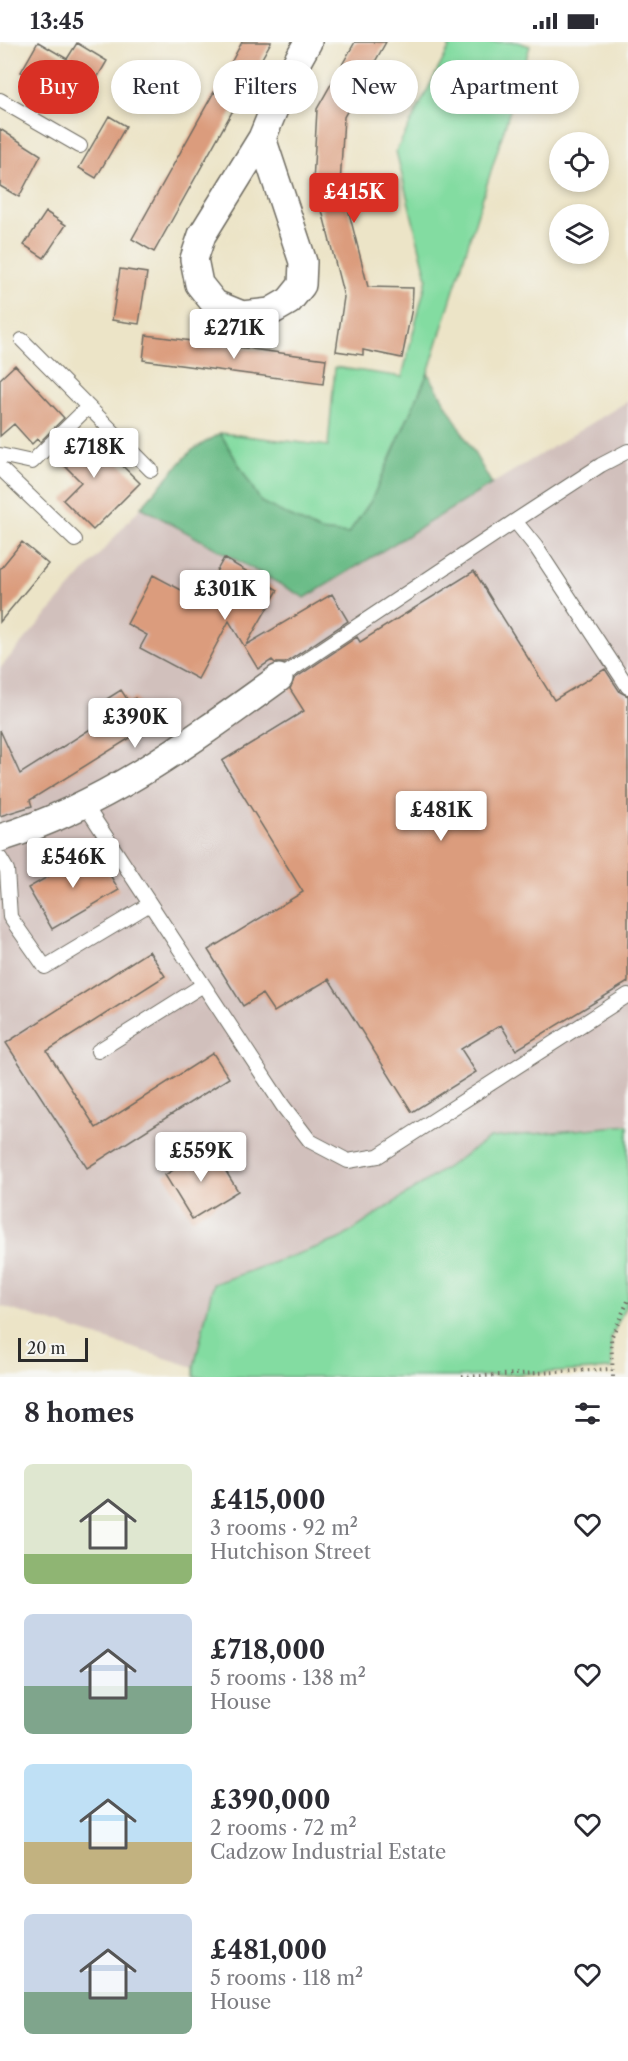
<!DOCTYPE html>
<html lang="en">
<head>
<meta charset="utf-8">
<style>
	:root { --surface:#fff; --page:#f2f2f3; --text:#2b2b33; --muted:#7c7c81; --accent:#d93025 }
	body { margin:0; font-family:"Libre Caslon Text",serif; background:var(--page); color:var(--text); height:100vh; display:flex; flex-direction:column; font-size:22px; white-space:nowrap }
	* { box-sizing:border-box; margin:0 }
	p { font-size:20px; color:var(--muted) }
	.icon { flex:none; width:33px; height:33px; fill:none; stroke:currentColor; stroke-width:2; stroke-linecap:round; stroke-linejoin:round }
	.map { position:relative; height:1335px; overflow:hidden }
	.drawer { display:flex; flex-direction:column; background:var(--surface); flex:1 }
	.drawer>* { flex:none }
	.top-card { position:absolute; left:18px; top:18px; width:592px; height:54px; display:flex; gap:12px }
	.tools { position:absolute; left:549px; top:90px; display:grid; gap:12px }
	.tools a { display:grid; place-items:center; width:60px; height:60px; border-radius:50%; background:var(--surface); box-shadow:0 3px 9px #0003; font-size:30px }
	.scale { position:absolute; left:18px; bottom:15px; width:70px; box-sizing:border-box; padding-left:6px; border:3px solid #2b2b2b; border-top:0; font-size:16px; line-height:21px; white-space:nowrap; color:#2b2b2b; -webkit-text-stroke:4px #f6f6f2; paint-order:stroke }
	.price { position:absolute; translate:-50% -51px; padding:0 14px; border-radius:6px; background:#fff; color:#222; font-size:20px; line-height:39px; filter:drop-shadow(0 2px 3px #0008) }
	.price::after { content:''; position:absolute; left:50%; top:36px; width:18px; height:14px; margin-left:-9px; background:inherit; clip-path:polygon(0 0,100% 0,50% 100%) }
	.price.on { background:var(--accent); color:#fff }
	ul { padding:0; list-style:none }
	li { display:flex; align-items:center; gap:18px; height:150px; padding:0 24px }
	li span { display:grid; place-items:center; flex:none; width:168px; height:120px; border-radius:9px; color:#555 }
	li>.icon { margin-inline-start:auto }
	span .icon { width:72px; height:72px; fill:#fffc; stroke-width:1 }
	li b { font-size:26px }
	h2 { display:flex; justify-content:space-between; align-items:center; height:72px; padding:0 24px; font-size:26px }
	.pill { padding:0 21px; border-radius:27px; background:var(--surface); box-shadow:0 3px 9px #0003; font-size:21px; line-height:54px }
	.pill.on { background:var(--accent); color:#fff }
	.status { display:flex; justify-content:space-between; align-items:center; height:42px; padding:0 30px; background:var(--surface); direction:ltr }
	.status svg { height:16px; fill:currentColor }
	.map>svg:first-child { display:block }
	.industrial { fill:#d1c0bc }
	.green { fill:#83dca1; stroke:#578466; stroke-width:1.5 }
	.forest { fill:#6abc87; stroke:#4a7459; stroke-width:1.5 }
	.building { fill:#db9c7d }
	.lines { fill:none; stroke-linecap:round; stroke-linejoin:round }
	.service-casing { stroke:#6f6c62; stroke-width:16 }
	.minor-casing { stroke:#6f6c62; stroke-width:30 }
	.path { stroke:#6f6c62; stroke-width:4; stroke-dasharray:1.5 4.5; stroke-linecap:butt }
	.service { stroke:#fff; stroke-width:14 }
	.minor { stroke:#fff; stroke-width:27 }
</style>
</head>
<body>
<div class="status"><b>13:45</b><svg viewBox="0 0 49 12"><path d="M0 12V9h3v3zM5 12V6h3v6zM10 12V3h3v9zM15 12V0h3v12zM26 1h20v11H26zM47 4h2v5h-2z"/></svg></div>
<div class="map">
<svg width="628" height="1335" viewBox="0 0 628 1335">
	<rect width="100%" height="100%" fill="#f6f6f2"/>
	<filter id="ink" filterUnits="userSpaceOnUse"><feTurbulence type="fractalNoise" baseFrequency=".0167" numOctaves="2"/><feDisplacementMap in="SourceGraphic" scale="12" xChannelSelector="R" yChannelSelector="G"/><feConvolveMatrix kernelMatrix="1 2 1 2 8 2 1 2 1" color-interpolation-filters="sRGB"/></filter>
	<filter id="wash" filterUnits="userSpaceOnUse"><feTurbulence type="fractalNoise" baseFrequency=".008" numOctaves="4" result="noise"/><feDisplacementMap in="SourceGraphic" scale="24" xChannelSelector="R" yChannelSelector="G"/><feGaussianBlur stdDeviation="1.35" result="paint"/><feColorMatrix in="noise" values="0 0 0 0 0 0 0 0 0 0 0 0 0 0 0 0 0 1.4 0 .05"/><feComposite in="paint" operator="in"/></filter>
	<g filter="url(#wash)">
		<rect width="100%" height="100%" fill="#ece4c7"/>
		<path class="industrial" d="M628,359V1083L490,1096L340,1197L213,1242L194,1325L0,1264V626L141,465L305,556Z"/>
		<path class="green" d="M448,0H517L530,4L428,331L371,459L348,492L315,489L261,460L220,391L328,404L335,325L402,335L427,236L396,109L449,6Z
			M628,1083V1259L611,1296L612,1327L462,1335H194V1325L213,1242L340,1197L490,1096Z"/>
		<path class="forest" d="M428,331L492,442L305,556L141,465L191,409L220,391L261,460L320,489L348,492L371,459Z"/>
		<g id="blocks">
			<path class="building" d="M38,0L67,17L77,1L107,19L80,65L21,30Z
				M242,0H271L154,210L132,197L214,50L215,51Z
				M355,0H386L344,75L339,161L346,159L368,245L413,246L412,266L402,316L363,308V313L336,309L344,255L315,141H313L317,67Z
				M109,74L126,84L96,136L79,126Z
				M0,87L41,113L19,155L0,144Z
				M46,170L66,183L44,216L24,203Z
				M120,227L147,231L139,282L112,278Z
				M146,293L326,317L323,342L143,318Z
				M15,323L64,376L40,400L37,397L32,402L14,382L0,394V337Z
				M76,390L84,398L90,392L140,441L93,488L63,458L81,440L53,412Z
				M22,500L48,522L0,580V527Z
				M224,516L278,548L246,603L332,552L348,579L285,621H275L272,618L258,627L229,579L198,637L140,606L147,593L127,582L153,533L200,558Z
				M474,529L554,658L605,627L620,650L628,654V940L516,1008L501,983L461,1007L476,1030L412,1070L329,937L274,970L262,952L243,964L208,908L303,850L222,719L304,669L290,647L294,637L357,595L360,600Z
				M121,648L129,660L135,656L151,683L30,758L32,764L0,774V688L20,732L103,679L94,665Z
				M95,808L119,848L52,887L28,846Z
				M149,909L165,934L47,1009L96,1086L213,1011L229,1036L87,1126L6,1001Z
				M211,1105L238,1149L192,1177L165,1133Z"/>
		</g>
	</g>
	<g filter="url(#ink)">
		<use href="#blocks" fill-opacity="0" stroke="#6f6c62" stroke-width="1.5"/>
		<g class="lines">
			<g class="service-casing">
				<path id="service" d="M0,58L80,104
					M22,298L151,428
					M0,413L32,420L88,365
					M0,426L75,498
					M515,479L536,505L628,645
					M279,636L515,479L601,423L628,409
					M85,763L283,1064L310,1099L348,1119L378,1114L628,953
					M0,816L7,828L10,875L45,925L150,862
					M98,1009L203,943"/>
			</g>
			<g class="minor-casing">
				<path id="minor" d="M262,96L303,220L302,243L289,259L270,270L242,273L215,262L199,242L194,217L202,193L262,96L284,43L308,0
					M0,796C104,764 192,699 279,636"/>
			</g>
			<path class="path" d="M462,1335L612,1327
				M613,1335L611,1296L628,1259"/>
			<use href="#service" class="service"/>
			<use href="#minor" class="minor"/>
		</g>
	</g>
</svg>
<div class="tools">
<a><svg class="icon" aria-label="locate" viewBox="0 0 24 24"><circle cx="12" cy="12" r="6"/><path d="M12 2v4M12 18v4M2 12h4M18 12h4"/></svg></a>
<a><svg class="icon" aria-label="layers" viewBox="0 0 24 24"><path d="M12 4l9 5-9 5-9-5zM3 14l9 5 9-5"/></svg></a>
</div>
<div class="scale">20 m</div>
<b class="price on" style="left:354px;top:182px">£415K</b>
<b class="price" style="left:234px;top:318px">£271K</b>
<b class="price" style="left:94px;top:437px">£718K</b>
<b class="price" style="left:225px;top:579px">£301K</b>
<b class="price" style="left:135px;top:707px">£390K</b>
<b class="price" style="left:441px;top:800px">£481K</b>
<b class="price" style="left:73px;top:847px">£546K</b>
<b class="price" style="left:201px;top:1141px">£559K</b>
<div class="top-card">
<a class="pill on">Buy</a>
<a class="pill">Rent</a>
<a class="pill">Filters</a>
<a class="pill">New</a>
<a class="pill">Apartment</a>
</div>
</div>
<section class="drawer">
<h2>8 homes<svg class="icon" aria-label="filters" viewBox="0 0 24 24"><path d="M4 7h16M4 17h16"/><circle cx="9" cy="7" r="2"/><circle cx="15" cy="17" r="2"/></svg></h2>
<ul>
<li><span style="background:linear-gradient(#dfe7d0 75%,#8fb573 0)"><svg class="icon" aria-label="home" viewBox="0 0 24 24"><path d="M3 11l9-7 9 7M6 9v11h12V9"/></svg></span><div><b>£415,000</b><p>3 rooms · 92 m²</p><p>Hutchison Street</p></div><svg class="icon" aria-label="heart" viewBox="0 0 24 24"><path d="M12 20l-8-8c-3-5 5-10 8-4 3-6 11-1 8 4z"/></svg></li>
<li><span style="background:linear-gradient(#c9d6e8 60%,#7fa58c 0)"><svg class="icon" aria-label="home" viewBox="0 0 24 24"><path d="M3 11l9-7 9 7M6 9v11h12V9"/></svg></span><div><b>£718,000</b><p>5 rooms · 138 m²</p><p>House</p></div><svg class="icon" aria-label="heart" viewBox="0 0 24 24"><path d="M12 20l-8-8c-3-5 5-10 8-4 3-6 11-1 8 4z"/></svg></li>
<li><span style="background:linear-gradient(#bfe0f5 65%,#c2b280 0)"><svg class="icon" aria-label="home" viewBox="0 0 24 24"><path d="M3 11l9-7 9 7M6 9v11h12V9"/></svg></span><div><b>£390,000</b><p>2 rooms · 72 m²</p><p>Cadzow Industrial Estate</p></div><svg class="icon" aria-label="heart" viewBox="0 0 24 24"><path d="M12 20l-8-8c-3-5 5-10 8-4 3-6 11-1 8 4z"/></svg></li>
<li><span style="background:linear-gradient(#c9d6e8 65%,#7fa58c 0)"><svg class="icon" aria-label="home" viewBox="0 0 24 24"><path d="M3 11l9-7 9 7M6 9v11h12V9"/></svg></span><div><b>£481,000</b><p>5 rooms · 118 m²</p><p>House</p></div><svg class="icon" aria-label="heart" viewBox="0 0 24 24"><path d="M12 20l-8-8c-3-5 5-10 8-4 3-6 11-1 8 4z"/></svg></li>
</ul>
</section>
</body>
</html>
